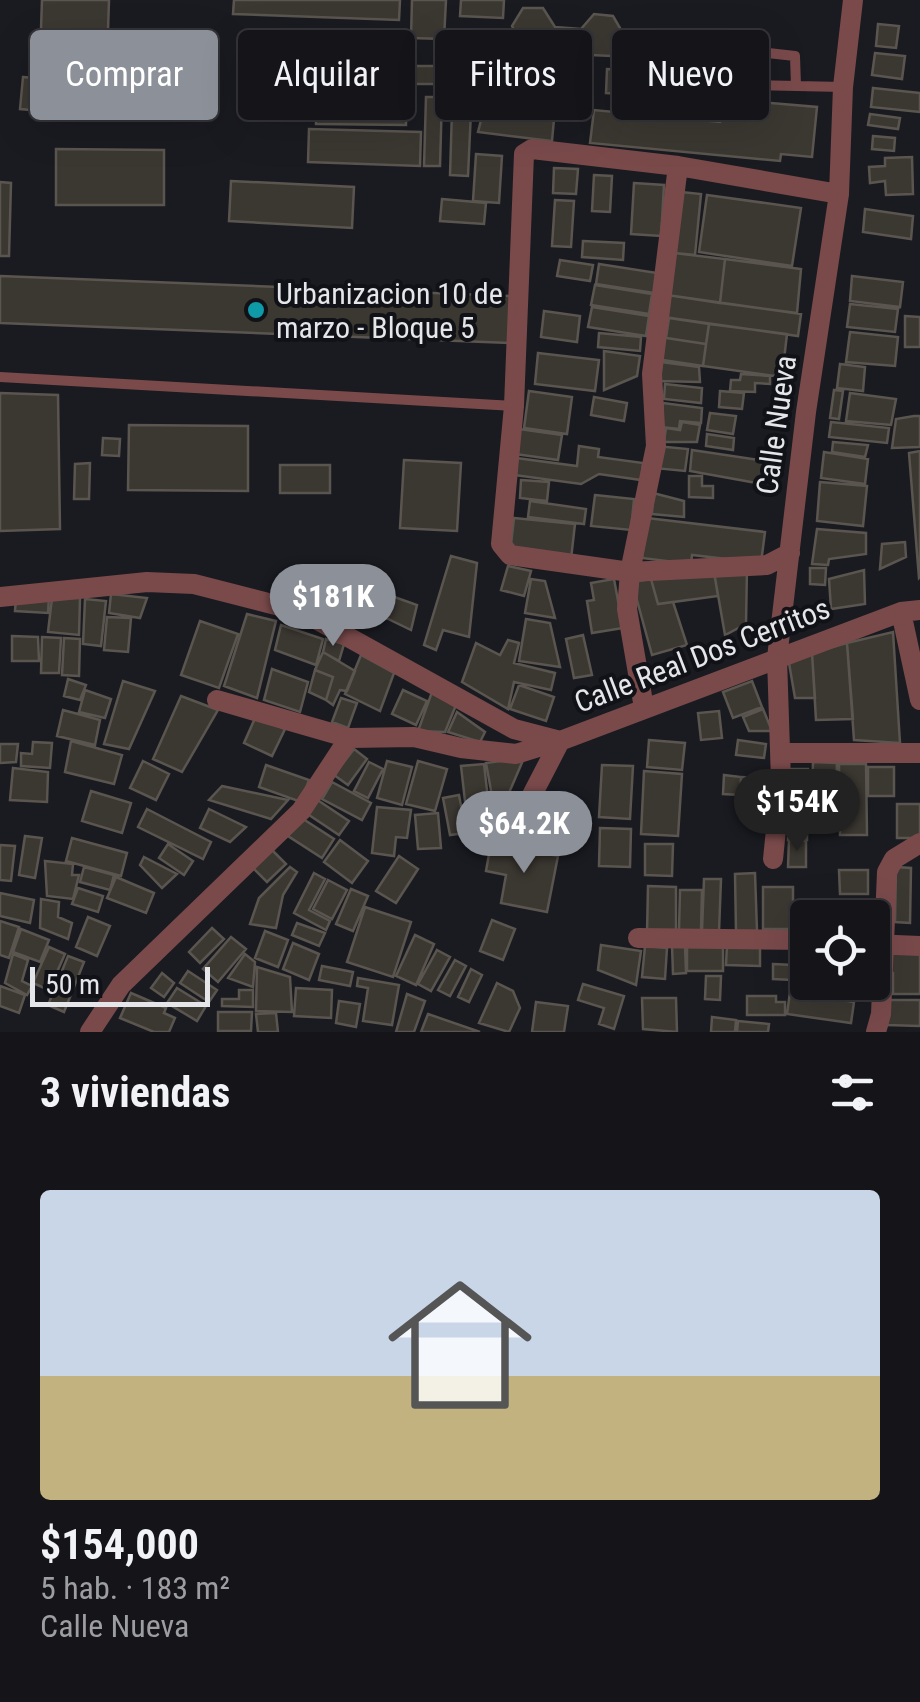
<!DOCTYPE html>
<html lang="es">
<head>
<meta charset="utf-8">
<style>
	:root { --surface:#141419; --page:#1d1d22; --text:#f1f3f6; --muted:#9d9ea2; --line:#333338; --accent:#8c9099 }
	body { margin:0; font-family:"Roboto Condensed",sans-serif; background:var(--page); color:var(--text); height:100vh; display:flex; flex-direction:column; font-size:38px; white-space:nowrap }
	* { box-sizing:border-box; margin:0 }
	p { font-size:32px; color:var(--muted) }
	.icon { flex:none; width:55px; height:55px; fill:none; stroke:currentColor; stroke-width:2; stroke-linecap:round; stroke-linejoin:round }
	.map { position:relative; height:1032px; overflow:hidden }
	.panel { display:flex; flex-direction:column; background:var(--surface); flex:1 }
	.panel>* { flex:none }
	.guide { position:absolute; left:30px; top:30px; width:860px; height:90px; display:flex; gap:20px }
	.buttons { position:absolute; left:790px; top:900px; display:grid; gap:20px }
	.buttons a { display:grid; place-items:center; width:100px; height:100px; border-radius:10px; background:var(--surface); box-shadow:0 10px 40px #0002,0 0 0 2px var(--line); font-size:50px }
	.scale { position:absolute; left:30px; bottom:25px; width:180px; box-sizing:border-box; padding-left:10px; border:5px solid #e5e6ea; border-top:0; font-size:28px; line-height:35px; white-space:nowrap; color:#e5e6ea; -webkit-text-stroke:8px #111217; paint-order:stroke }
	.price { position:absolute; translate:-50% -85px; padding:0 22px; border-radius:35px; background:var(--accent); color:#fff; font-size:32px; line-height:65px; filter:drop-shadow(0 2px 5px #0008) }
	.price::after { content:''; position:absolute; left:50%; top:60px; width:30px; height:22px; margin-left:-15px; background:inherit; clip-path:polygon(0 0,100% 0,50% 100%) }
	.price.current { background:#222; color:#fff }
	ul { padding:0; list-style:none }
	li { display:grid; align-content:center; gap:20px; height:530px; padding:0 40px }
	li span { display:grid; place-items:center; height:310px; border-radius:10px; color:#555 }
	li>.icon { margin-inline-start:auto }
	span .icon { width:180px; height:180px; fill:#fffc; stroke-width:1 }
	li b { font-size:42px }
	h2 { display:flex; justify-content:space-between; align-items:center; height:120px; padding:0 40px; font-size:42px }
	.tag { padding:0 35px; border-radius:10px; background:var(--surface); box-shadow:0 10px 40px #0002,0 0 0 2px var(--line); font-size:35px; line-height:90px }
	.tag.current { background:var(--accent); color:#fff }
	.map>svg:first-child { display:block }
	.building { fill:#3b3731; stroke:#5a554f; stroke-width:2.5 }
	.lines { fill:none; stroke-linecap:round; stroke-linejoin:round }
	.lane { stroke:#7a4a4b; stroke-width:10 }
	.street { stroke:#7a4a4b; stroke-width:20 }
	.culture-dot { fill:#0f9aa8; stroke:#111217; stroke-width:4 }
	.labels { text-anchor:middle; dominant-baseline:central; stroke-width:8; stroke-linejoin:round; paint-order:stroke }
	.poi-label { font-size:30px; fill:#e5e6ea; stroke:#111217; text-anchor:start }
	.street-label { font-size:30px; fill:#e5e6ea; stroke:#111217 }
</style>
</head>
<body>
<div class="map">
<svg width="920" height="1032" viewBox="0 0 920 1032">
	<rect width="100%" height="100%" fill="#1a1b21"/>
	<path class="building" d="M42,0H109L107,61L40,58Z
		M234,0H400L399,20L233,14Z
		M412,0H446L444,39L411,38Z
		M461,0H504L503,18L460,16Z
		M523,8H543L555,27L581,29L594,14L613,16L627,40L612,56L590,55L584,44L581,76L522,72L523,47L512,26Z
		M878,24L899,26L896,48L876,46Z
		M672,30L703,32L700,89L669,87L668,96L606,93L607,69L669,72Z
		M317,35L407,36L406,125L316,124Z
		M875,53L905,56L902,79L872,75Z
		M414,66H440V84H414Z
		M23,77L93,83L90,115L20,109Z
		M873,88L920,93V112L871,107Z
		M426,97H442L440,166H424Z
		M722,99L817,107L812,157L781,154L780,161L590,143L594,110L720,122Z
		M519,104L555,108L552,141L478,132L485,105L514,116Z
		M452,110L471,111L468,176L450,175Z
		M870,114L900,118L898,129L868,125Z
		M309,129L421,132L420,166L308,162Z
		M873,136L895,138L894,151L872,149Z
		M56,149L164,150V205H56Z
		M476,154L502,156L499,203L473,201Z
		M912,157L913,194L886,195L885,181L870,183L869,167L885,166V158Z
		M554,168L578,169L576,194L553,193Z
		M594,175L612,176L610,212L592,211Z
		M231,181L354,187L352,228L229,221Z
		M0,182L11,183L9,256H0Z
		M634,183L664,185L661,236L631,234Z
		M681,192L701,194L695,255L674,253Z
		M707,195L801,208L792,266L699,252Z
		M442,199L486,203L484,224L440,221Z
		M555,200L574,201L571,247L552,246Z
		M865,209L913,216L911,239L863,232Z
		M583,241L624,243L623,260L582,257Z
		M674,253L725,259L720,303L667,295Z
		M725,259L801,269L797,313L720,303Z
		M560,260L593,265L590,281L557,276Z
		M599,264L657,273L654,293L596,284Z
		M0,276L512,296L510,343L0,323Z
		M852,276L903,282L900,307L850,301Z
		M595,285L652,294L649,314L591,305Z
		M667,295L801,314L798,336L664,317Z
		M850,304L898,309L895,332L847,327Z
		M592,307L649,316L646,336L588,327Z
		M544,311L580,316L577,342L541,337Z
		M905,316L920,317V347H905Z
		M669,318L709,324L706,344L666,338Z
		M709,324L787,334L782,377L703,366Z
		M850,332L898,337L895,366L846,362Z
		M599,333L641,337L640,351L598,347Z
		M660,337L706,344L703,366L656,359Z
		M604,351L640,356L637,376L604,390Z
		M538,353L599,360L595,391L535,384Z
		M661,362L699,367L700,382L658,381Z
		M840,364L865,367L863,391L837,388Z
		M741,374L770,376V384L755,383V392L730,391L731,380H740Z
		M665,384L702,388L701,403L664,399Z
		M834,390L843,391L839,419L830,418Z
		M529,391L572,397L567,434L524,428Z
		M720,391L744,393L742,409L719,407Z
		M0,393L58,395L60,529L0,531Z
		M850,393L896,399L891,425L846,421Z
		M594,397L627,403L624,421L591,415Z
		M663,403L702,408L701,423L680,421L679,429L661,427Z
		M710,413L736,416L733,434L707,430Z
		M914,416H920V447L892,448L896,419Z
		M682,422L700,425L697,442H664L666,428L680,430Z
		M831,422L889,428L887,443L829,437Z
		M129,425L248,426V491L128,490Z
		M519,429L562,435L558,460L515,454Z
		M707,434L734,438L733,450L706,446Z
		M103,438L120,439L119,456L102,455Z
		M833,442L868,445L865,457L832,452Z
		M579,446L599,449L598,457L643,463L641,480L599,474L581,484L514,475L516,458L577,466Z
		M656,446L688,449L685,471L654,468Z
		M692,450L765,461L762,484L690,471Z
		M920,451V577L919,578L909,453Z
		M824,452L868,459L865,484L821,478Z
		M404,460L461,463L457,531L400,528Z
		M90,463L89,499H74L75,464Z
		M280,465H330V493H280Z
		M689,476H702V486H713V498L689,497Z
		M521,480L549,482L547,501L520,498Z
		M820,482L867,486L863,526L817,521Z
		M653,493L684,501V517L652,514Z
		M595,495L634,499L631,530L591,526Z
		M530,501L586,509L584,524L528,517Z
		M514,518L575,524L571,559L510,553Z
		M647,518L765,532L761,563L692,555L691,564L642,558Z
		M817,529L866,533V554L829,559L828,565L812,564Z
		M905,542L906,557L880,569L882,544Z
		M451,556L477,563L469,637L443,630L436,650L424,645Z
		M508,566L531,571L524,596L501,590Z
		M747,567L746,624L725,635L714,572Z
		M810,568H826L825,585L810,584Z
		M864,570L865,604L831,609L829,579Z
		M714,572L718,596L658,604L651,579Z
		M344,579L417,605L411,630L339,595Z
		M531,579L545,581L555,618L525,613Z
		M614,579L623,628L592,633L587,601L594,600L591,583Z
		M651,579L658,604L673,602L687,645L652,655L632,582Z
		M111,594L147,598L140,618L109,613Z
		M49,597L48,613L15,611L16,598Z
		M52,598H80L79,635L48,632Z
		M85,599L106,601L101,646L83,644Z
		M247,614L276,621L257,698L224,686Z
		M107,617L131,618L128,652L104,650Z
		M526,619L550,623L560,667L519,661Z
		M200,621L238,634L219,688L181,675Z
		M281,625L323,639L316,665L275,650Z
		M893,632L900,743L854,740L847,643Z
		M583,635L592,675L574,678L566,639Z
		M12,636L38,637L39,661H12Z
		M42,637L61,638L59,673H41Z
		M64,638L80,639L79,676L62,675Z
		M326,639L344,644L339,661L323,652Z
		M508,640L519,643L514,663L555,673L551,690L514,682L508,709L462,682L476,643L500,655Z
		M847,643L853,719L816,720L812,653Z
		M323,652L355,671L347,691L340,690L333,705L326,700L333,677L315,670Z
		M812,653L815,698H795L789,663Z
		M361,655L394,673L380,711L345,694Z
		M272,669L308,682L300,712L264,700Z
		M315,670L333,677L326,700L309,692Z
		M68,679L86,685L80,700L64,696Z
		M123,681L155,691L129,749L104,744Z
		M752,681L762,707L733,718L723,692Z
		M519,685L554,697L546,721L510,709Z
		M85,690L111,699L105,718L79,712Z
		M403,690L427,701L416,725L392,714Z
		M432,692L456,705L445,732L418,731Z
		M181,696L218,710L182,772L153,759Z
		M341,698L357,703L348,728L332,722Z
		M763,709L772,731H749L743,717Z
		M63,710L100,720L95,745L57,736Z
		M719,711L722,738L701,740L698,713Z
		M457,712L485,732L480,742L448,732Z
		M256,716L285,729L272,756L244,743Z
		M649,740L685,743L682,770L647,767Z
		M738,740L766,744L764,758L736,755Z
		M71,741L122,755L114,784L65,772Z
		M33,742L52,743L50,768L21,766V753L32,754Z
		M0,744H18L16,762L0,763Z
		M354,749L367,759L348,785L334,775Z
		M524,758L502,809L494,807L486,763Z
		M143,761L169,774L156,800L130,788Z
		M387,761L412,767L402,805L377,798Z
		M418,761L447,769L435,811L406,804Z
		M369,762L383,769L368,798L354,791Z
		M813,762L837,763L835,823L811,822Z
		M484,764L489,808L466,810L461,766Z
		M839,764H866L867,835H840Z
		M266,765L309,780L301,802L259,787Z
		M602,765L633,766L630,819L599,817Z
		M868,767H894V796H868Z
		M13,768L48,772L47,802L10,800Z
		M790,769H808L807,840H788Z
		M644,771L682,774L678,836L641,834Z
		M724,775L741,777L740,795L723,794Z
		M741,777L763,778L762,796L740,794Z
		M332,782L371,803L362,820L322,799Z
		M222,786L288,800L271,819L209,800Z
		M91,791L131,803L122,833L82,821Z
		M459,795L466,833L450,835L443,798Z
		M316,799L349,821L339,835L306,813Z
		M897,804H920V838H897Z
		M377,807L411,810L407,838L396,837L394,856L372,853Z
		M147,809L211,842L203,859L138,827Z
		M209,809L246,827L230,842L200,828Z
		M438,813L441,848L418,849L415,815Z
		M300,817L334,839L322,858L288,836Z
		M600,828L631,829L630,867L599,866Z
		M25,836L42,838L35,878L19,875Z
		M72,838L127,853L121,876L66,861Z
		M340,840L368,861L352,883L324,862Z
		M789,840L806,841V867H788Z
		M491,843L558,856L547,912L501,903L506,875L486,871Z
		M168,844L193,861L184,875L159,858Z
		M645,844H673L672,876L645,875Z
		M0,845L15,846L11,881L0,880Z
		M272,850L286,864L267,882L253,868Z
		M399,856L418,869L396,903L376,891Z
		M144,857L177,874L162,888L140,865Z
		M45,861L73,864L72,875H79L73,899L47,896Z
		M84,867L114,875L110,890L80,882Z
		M290,867L297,872L283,895L276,928L250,924L259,898Z
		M896,867L911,868L910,923L895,922Z
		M839,870H868V894H840Z
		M314,873L325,879L309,910L330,921L326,930L294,913Z
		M755,873L757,931H736L735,874Z
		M116,877L154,893L146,913L107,898Z
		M704,879H721L719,932L702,931Z
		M328,880L347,890L332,919L313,909Z
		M648,886L676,887V935L647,934Z
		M763,887H793V929H763Z
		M78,888L103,896L98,912L72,904Z
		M351,889L368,896L353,931L336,924Z
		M680,890H702L701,931L679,930Z
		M0,893L34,900L30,923L0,916Z
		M41,899L59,902L58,917L72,923L68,939L40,928Z
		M838,902H852V911H866V918H838Z
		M365,907L411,922L393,977L347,962Z
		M88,917L110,926L97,956L76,947Z
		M492,920L515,929L503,960L480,951Z
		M0,921L19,927L9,958L0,955Z
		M297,923L325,933L319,946L292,935Z
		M212,928L224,939L200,963L189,952Z
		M21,929L49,940L40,962L13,952Z
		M265,931L288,940L278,967L255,958Z
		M415,935L434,944L416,985L396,976Z
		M231,937L246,949L218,982L203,969Z
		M293,943L319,954L309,980L283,969Z
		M687,944H723V971H687Z
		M727,944H760V966L726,965Z
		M601,945L641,951L636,985L598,970Z
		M672,945H685L686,973L673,974Z
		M645,946L667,948L665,979L642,977Z
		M49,947L65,954L49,990L33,983Z
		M885,948H920V994H893V973H885Z
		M437,950L450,957L431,991L418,984Z
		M13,954L28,960L22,981L32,986L27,995L5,983Z
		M245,954L255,962L253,987L228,978Z
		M68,956L84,962L64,1012L48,1005Z
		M455,960L466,966L450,996L438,990Z
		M773,964L793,965L792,980L773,979Z
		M322,966L353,972L350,986L319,980Z
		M257,967L290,977L292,1012L256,1011Z
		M471,969L482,975L469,1002L458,997Z
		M188,971L217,990L209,1002L180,983Z
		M162,973L174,983L164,997L151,988Z
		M706,976H721L720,1000L705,999Z
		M358,978L399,985L392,1025L363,1021L368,988L357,986Z
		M497,983L513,991L520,1008L509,1032L479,1023Z
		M583,984L624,996L614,1029L599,1024L604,1008L578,1000Z
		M0,986L25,995L19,1013L0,1006Z
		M177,988L206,1006L197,1021L167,1003Z
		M296,988L332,990L331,1018L294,1016Z
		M239,990H253V1007L222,1006V999H239Z
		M790,992L854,1002L851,1023L787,1014Z
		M131,993L166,1008L164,1013L175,1018L169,1032H154L120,1018Z
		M407,994L425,1001L414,1032H396Z
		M747,996H776V1002H785V1015H747Z
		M642,998H676L677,1032L643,1029Z
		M887,1000H920V1026L887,1025Z
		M339,1001L360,1004L356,1027L336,1023Z
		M536,1002L568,1006L564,1032H532Z
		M218,1012H252L251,1031H218Z
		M276,1013L278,1032H258L256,1014Z
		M428,1014L480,1032H421Z
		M712,1017L736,1020L735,1032H711Z
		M738,1021L769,1024L768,1032H737Z"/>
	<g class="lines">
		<path class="lane" d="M796,86L795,56L740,50L734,73L744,85L843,87
			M0,377L514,406"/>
		<path class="street" d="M790,553L767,565L630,572L510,555L501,544L514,406L524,154L532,149L678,166L839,194
			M0,597L147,582L194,584L303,612L514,729L560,741L901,612L920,610
			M901,612L920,700
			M217,700L349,738L414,737L461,748L516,754L558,741
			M644,708L627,609L630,572L656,446L652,374L678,166
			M781,753H920
			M517,824L560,741
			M773,859L781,781L777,658L806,412L839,194L843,87L853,0
			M638,938L808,940
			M872,944L920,946
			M90,1032L121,985L301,811L349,738
			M876,1032L881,1014L887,872L894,859L920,843"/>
	</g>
	<circle class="culture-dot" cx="256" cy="310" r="10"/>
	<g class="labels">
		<g class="poi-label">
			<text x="276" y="293">Urbanizacion 10 de<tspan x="276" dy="34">marzo - Bloque 5</tspan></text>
		</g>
		<g class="street-label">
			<text transform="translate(776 425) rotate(-82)">Calle Nueva</text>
			<text transform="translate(702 655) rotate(-21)">Calle Real Dos Cerritos</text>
		</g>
	</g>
</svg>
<div class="buttons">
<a><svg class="icon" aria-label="locate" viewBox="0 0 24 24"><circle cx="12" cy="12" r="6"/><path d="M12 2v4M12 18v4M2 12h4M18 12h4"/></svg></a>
</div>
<div class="scale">50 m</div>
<b class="price" style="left:333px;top:649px">$181K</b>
<b class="price current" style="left:797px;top:854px">$154K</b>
<b class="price" style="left:524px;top:876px">$64.2K</b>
<div class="guide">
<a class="tag current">Comprar</a>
<a class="tag">Alquilar</a>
<a class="tag">Filtros</a>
<a class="tag">Nuevo</a>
</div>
</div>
<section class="panel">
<h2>3 viviendas<svg class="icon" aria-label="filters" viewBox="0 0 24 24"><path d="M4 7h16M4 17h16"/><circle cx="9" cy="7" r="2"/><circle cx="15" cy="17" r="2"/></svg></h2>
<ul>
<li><span style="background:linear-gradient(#c9d6e8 60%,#c2b280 0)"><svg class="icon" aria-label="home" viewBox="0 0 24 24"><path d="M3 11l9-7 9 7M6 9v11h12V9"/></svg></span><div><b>$154,000</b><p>5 hab. · 183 m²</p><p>Calle Nueva</p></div></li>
</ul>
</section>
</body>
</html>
